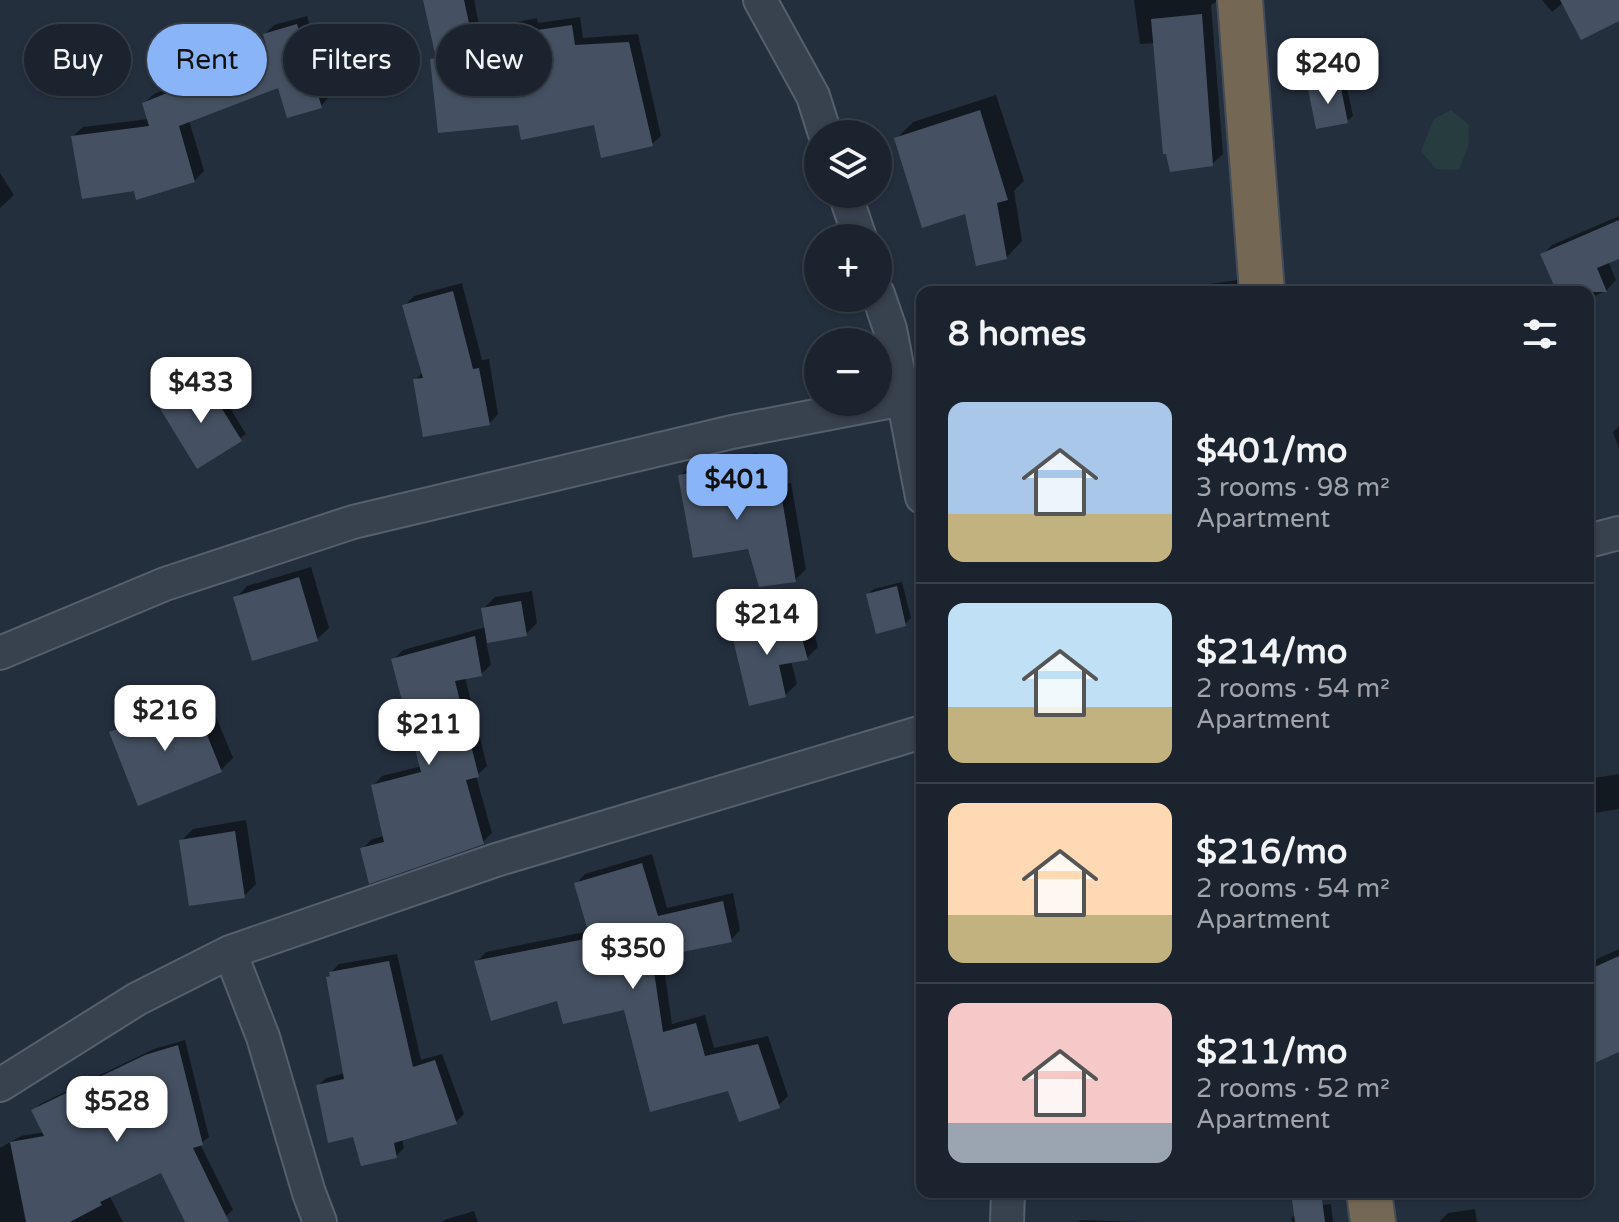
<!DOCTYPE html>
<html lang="en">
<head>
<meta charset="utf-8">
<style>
	:root { --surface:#1b232e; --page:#242b36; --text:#f1f3f6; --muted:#a0a4aa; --line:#39404a; --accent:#8ab4f8 }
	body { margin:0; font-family:"Varela Round",sans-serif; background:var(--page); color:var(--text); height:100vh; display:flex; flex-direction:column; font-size:30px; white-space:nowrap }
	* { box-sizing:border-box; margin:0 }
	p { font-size:26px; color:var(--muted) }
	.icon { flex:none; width:44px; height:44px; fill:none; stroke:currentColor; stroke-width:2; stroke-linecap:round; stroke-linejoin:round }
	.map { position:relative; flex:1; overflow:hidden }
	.details { position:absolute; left:916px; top:286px; width:678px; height:912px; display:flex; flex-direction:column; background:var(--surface); border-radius:16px; box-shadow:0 2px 6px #0004,0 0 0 2px var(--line) }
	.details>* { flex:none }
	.hud { position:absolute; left:24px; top:24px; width:760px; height:72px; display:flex; gap:16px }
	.tools { position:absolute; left:804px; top:120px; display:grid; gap:16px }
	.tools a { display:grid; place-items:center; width:88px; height:88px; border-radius:50%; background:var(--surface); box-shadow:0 2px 6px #0004,0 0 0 2px var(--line); font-size:40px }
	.price { position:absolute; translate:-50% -68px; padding:0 18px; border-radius:16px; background:#fff; color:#222; font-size:26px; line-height:52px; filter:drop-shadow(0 2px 4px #0008) }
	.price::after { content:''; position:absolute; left:50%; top:48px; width:24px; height:18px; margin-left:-12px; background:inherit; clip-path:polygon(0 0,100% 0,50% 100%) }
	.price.active { background:var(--accent); color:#111 }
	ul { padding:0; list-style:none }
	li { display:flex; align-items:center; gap:24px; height:200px; padding:0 32px }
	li+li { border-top:2px solid var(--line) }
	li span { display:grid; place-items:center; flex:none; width:224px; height:160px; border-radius:16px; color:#555 }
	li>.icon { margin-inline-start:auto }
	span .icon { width:96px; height:96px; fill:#fffc; stroke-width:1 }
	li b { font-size:34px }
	h2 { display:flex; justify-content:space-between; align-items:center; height:96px; padding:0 32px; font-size:34px }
	.pill { padding:0 28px; border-radius:36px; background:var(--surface); box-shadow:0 2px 6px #0004,0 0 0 2px var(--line); font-size:28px; line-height:72px }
	.pill.active { background:var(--accent); color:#111 }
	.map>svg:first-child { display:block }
	.green { fill:#263c3f }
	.shadow { fill:#0007 }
	.building { fill:#455162 }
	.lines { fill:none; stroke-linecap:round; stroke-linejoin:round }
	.street-casing { stroke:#565f6c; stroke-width:36 }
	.highway-casing { stroke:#434c59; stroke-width:48 }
	.street { stroke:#38414e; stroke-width:32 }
	.highway { stroke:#746855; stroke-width:44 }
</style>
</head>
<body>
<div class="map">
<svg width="1619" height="1222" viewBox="0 0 1619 1222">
	<rect width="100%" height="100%" fill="#242f3e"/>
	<path class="green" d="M1451,110L1469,125L1468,147L1459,170L1436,169L1421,151L1434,119Z"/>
	<path class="shadow" d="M425,0H474L480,30L537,18L538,23L580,17L583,38L638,34L661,136L652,144L596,123H520L432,60L437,56Z
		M1134,0H1219L1211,5L1223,154L1212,164L1155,43L1140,44Z
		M1542,0H1619V18L1564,2L1552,12Z
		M307,16L330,96L321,106L279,85L189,120L204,171L194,181L135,189L73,136L83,127L149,119L144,103L154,94L269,48L265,34L274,25Z
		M1345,79L1353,116L1347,121L1310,90L1315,85Z
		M996,95L1024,181L1014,191L1022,241L1006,258L967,211L896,139L913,122Z
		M0,173L14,195L0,208Z
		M1619,216V256L1608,261L1616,280L1606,291L1588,299V292H1559L1542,255L1552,245Z
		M1238,280L1240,292H1201L1209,284Z
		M462,283L482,360L489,359L498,414L489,424L415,380L423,372L404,306L414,296Z
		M212,379L246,434L197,467L161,407Z
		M1619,426V448L1613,432Z
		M757,453L763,489L791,483L806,569L795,580L750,546L680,476L691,465Z
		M311,567L329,628L317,639L236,598L247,586Z
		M902,582L911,618L905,624L868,594L874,589Z
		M532,591L537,623L526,634L486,641L491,665L481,674L465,677L487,766L476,776L492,833L483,842L362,849L372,839L385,836L373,786L382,776L422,766L393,660L403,650L486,627L483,609L495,597Z
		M807,607L818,647L807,658L791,661L797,684L785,695L734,632L745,621Z
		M205,690L233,758L221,770L112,733L123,721Z
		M1619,774V809L1588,814V779Z
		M246,820L256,884L244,896L181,841L193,829Z
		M652,854L667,908L733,893L740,930L731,940L662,954L672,1024L705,1015L714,1048L768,1036L788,1096L778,1106L729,1089L625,1007L558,998L477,962L486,952L590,931L576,884L585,874Z
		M1619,949V1050L1588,1064V963Z
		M397,954L421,1060L442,1054L464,1114L456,1122L402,1139L404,1148L396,1156L355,1134L318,1086L326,1078L345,1073L331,972L339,964Z
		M185,1040L209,1137L200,1144L233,1210L226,1216L214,1222H187L161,1171L109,1195L123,1222H0V1148L21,1136L45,1132L34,1110L40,1104L154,1049Z
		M1331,1204L1333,1222H1292L1291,1219L1303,1207Z
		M1475,1209L1477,1222H1439L1448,1213Z
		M474,1211L478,1222H442L444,1220Z
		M1080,1220L1144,1222H1078Z"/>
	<path class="building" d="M423,0H464L472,37L529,26L530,31L572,25L575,45L629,42L653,146L601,158L594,125L521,140L518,125L438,133L430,59L436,58Z
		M1560,0H1619V21L1581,40Z
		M1202,14L1213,166L1170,172L1166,154H1163L1151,19Z
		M297,24L322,108L287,118L278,88L179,126L195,182L136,200L134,191L82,199L71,136L149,126L142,103L268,53L263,34Z
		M1340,83L1348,123L1316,129L1308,89Z
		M980,110L1008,200L997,203L1007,259L976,266L965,214L922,228L894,138Z
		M1619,220V259L1597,268L1607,292H1557L1540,254Z
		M453,291L473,369L479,368L490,425L423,437L413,379L423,378L402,305Z
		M206,383L242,441L197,469L159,407Z
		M746,463L753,499L781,493L796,582L759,587L748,549L693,558L678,475Z
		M299,577L318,641L252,661L233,597Z
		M897,586L906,626L876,634L866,594Z
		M521,601L527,636L487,643L481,608Z
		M796,617L808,660L779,665L786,697L749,706L731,631Z
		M475,636L482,676L455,681L479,777L466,780L484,844L369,884L360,848L384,842L371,785L421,772L391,659Z
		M193,700L222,772L138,806L109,732Z
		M235,831L245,898L189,906L179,840Z
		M642,863L658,916L723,901L732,942L652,958L663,1032L696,1023L705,1056L758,1044L780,1108L739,1122L728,1091L650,1112L624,1010L563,1024L557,1001L491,1021L474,961L590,938L574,883Z
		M1619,956V1052L1588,1066V970Z
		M389,961L413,1067L435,1060L457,1124L394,1143L397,1158L361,1166L353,1137L328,1143L316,1085L344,1079L326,977L330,976L329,972Z
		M178,1045L203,1145L193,1148L229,1222H185L161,1173L100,1202L102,1205L70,1222H26L10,1142L44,1136L31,1110L145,1055Z
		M1291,1192H1321L1325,1222H1295Z"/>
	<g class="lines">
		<g class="street-casing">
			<path id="street" d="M760,0L813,96L825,134
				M845,194L860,238
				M878,294L890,329L922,497
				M1588,541L1619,533
				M0,653L165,584L353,522L732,432L903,399
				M230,952L263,1037L309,1193L320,1222
				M0,1085L137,999L230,952L496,860L922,732
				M1007,1222L1008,1192"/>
		</g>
		<g class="highway-casing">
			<path id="highway" d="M1240,0L1262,292
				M1369,1192L1373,1222"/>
		</g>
		<use href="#street" class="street"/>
		<use href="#highway" class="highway"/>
	</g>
</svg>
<div class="tools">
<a><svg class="icon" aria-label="layers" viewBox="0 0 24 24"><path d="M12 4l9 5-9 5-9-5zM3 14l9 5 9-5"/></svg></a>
<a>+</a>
<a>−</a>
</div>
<b class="price" style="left:1328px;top:106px">$240</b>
<b class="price" style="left:201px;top:425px">$433</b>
<b class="price active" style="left:737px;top:522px">$401</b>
<b class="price" style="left:767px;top:657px">$214</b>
<b class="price" style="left:165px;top:753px">$216</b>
<b class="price" style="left:429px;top:767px">$211</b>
<b class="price" style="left:633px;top:991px">$350</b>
<b class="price" style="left:117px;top:1144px">$528</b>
<div class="hud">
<a class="pill">Buy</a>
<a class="pill active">Rent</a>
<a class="pill">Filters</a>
<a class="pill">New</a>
</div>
<section class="details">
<h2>8 homes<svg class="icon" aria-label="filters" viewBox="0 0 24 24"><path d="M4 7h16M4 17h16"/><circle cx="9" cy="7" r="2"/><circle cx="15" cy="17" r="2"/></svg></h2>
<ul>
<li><span style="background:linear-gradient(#a9c7e8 70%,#c2b280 0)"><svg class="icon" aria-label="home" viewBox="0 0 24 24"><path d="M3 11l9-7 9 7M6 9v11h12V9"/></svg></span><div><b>$401/mo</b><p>3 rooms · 98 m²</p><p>Apartment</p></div></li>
<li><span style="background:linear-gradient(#bfe0f5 65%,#c2b280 0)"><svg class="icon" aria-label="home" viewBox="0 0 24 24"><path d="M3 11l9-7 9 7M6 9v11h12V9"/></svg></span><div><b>$214/mo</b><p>2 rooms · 54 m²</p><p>Apartment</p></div></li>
<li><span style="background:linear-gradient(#ffd9b3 70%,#c2b280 0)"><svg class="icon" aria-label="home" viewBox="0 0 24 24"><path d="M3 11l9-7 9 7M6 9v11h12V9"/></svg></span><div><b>$216/mo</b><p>2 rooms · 54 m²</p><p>Apartment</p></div></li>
<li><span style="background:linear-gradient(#f6c9c9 75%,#9aa5b1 0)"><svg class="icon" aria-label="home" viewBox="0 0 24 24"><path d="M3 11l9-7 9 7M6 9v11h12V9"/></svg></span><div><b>$211/mo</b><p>2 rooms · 52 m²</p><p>Apartment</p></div></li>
</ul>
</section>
</div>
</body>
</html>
